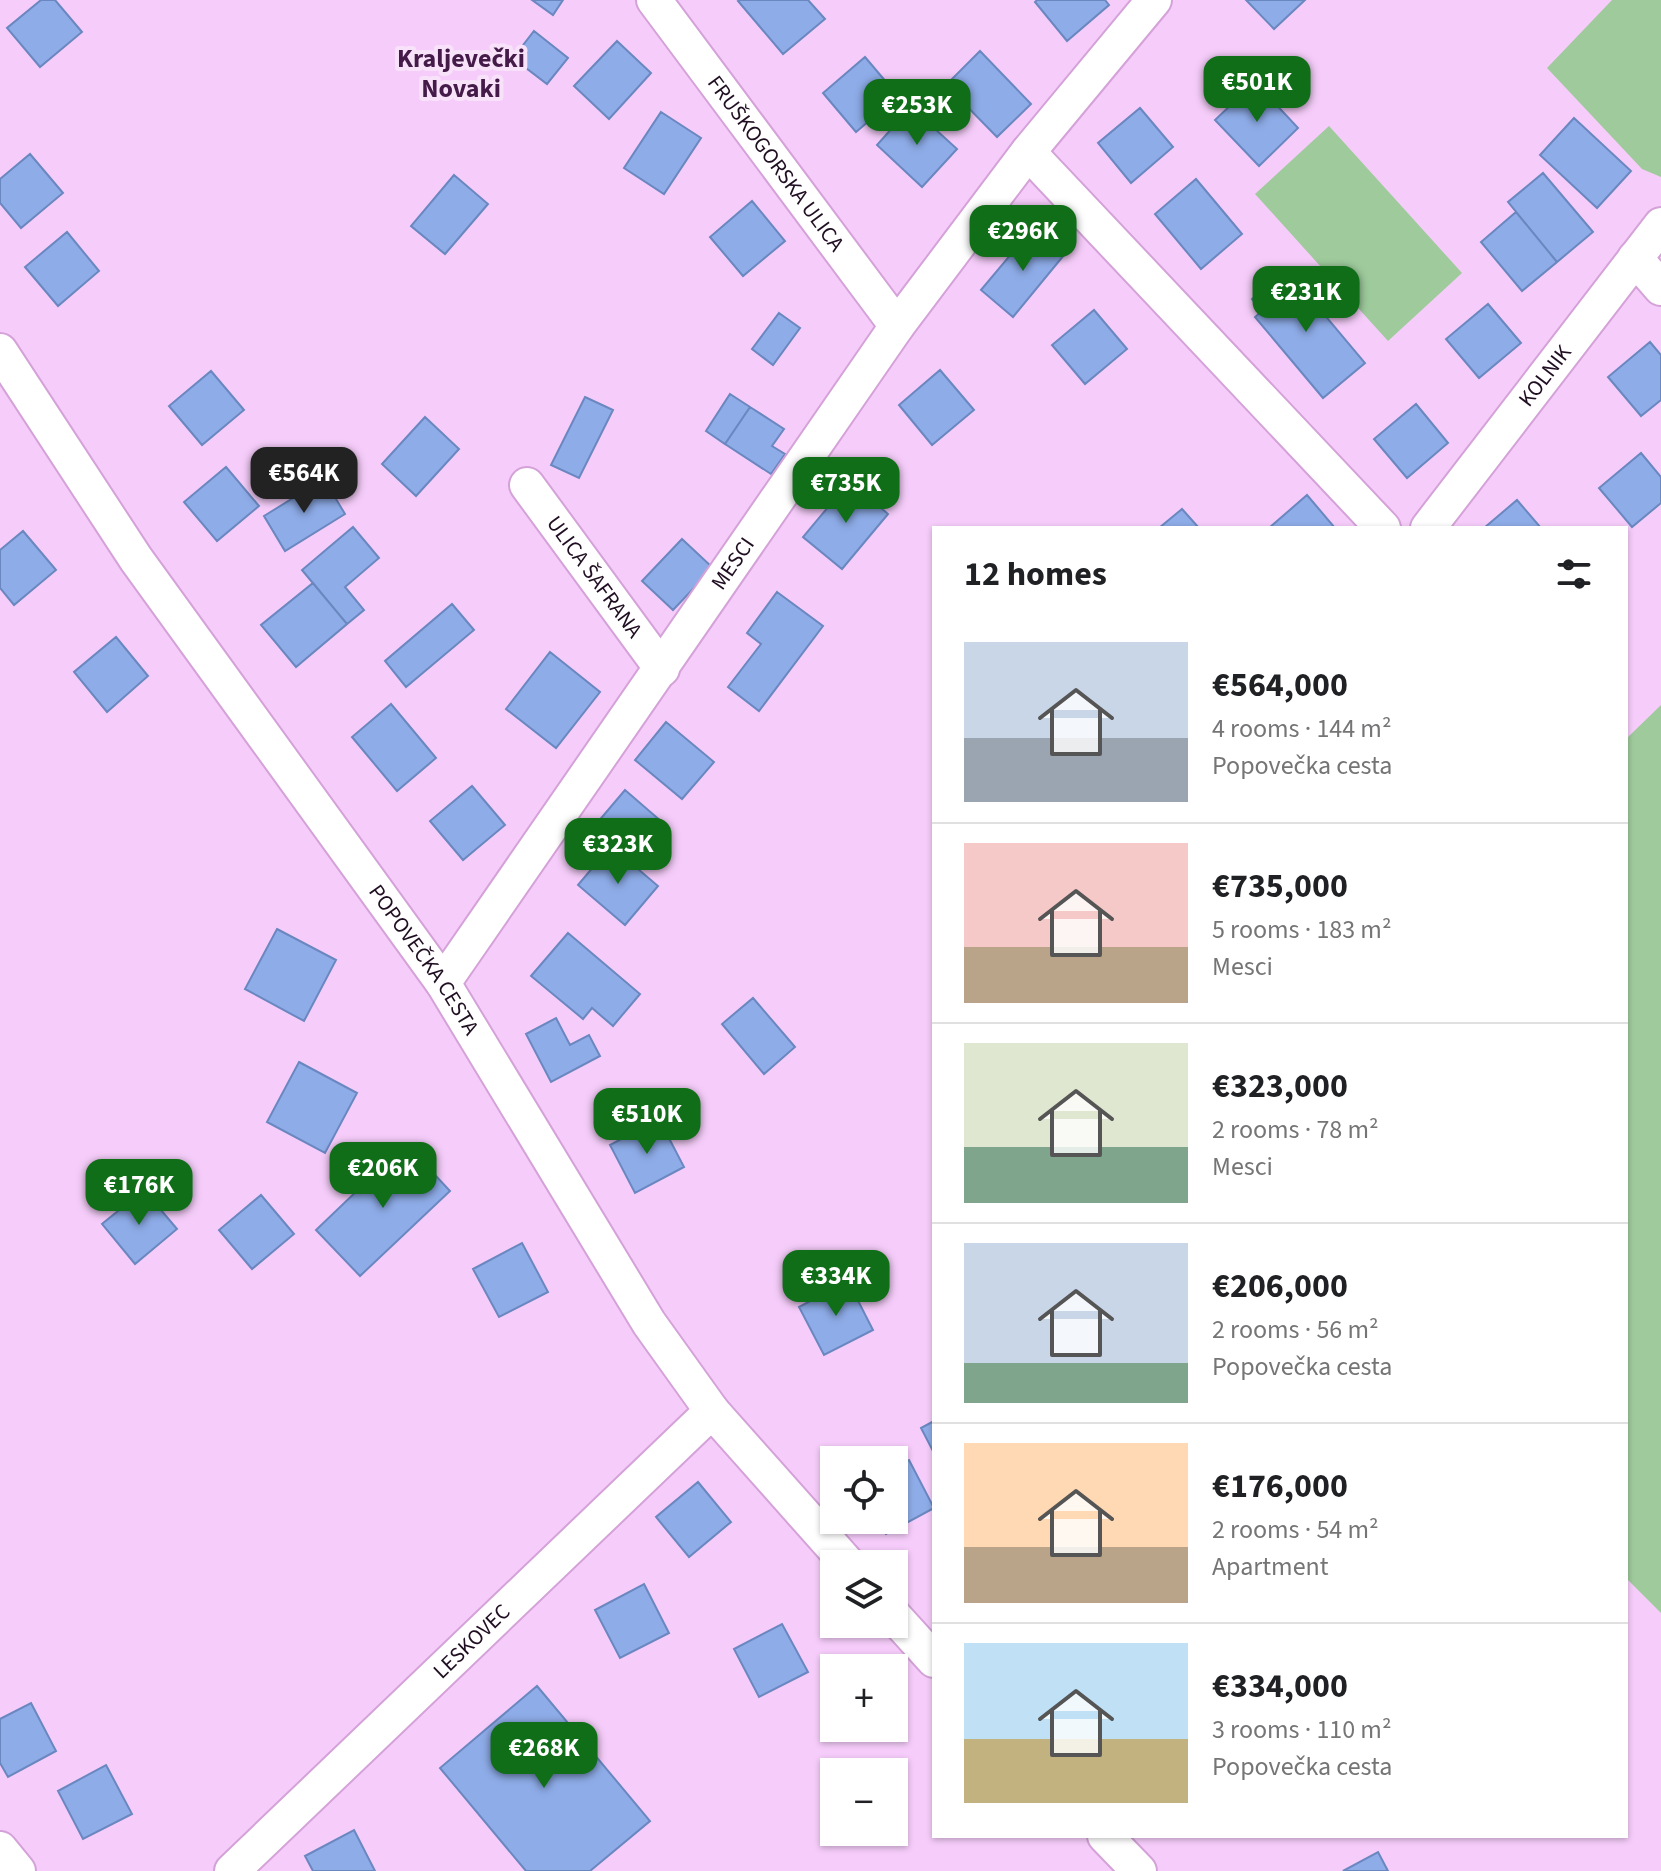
<!DOCTYPE html>
<html lang="en">
<head>
<meta charset="utf-8">
<style>
	:root { --surface:#fff; --page:#f6f6f6; --text:#202124; --muted:#757577; --line:#e0e0e0; --accent:#106d18 }
	body { margin:0; font-family:"Source Sans 3",sans-serif; background:var(--page); color:var(--text); height:100vh; display:flex; flex-direction:column; font-size:30px; white-space:nowrap }
	* { box-sizing:border-box; margin:0 }
	p { font-size:26px; color:var(--muted) }
	.icon { flex:none; width:44px; height:44px; fill:none; stroke:currentColor; stroke-width:2; stroke-linecap:round; stroke-linejoin:round }
	.map { position:relative; flex:1; overflow:hidden }
	.drawer { position:absolute; left:932px; top:526px; width:696px; height:1312px; display:flex; flex-direction:column; background:var(--surface); border-radius:0px; box-shadow:0 2px 6px #0004 }
	.drawer>* { flex:none }
	.tools { position:absolute; left:820px; top:1446px; display:grid; gap:16px }
	.tools a { display:grid; place-items:center; width:88px; height:88px; border-radius:0px; background:var(--surface); box-shadow:0 2px 6px #0004; font-size:40px }
	.price { position:absolute; translate:-50% -68px; padding:0 18px; border-radius:16px; background:var(--accent); color:#fff; font-size:26px; line-height:52px; filter:drop-shadow(0 2px 4px #0008) }
	.price::after { content:''; position:absolute; left:50%; top:48px; width:24px; height:18px; margin-left:-12px; background:inherit; clip-path:polygon(0 0,100% 0,50% 100%) }
	.price.on { background:#222; color:#fff }
	ul { padding:0; list-style:none }
	li { display:flex; align-items:center; gap:24px; height:200px; padding:0 32px }
	li+li { border-top:2px solid var(--line) }
	li span { display:grid; place-items:center; flex:none; width:224px; height:160px; border-radius:0px; color:#555 }
	li>.icon { margin-inline-start:auto }
	span .icon { width:96px; height:96px; fill:#fffc; stroke-width:1 }
	li b { font-size:34px }
	h2 { display:flex; justify-content:space-between; align-items:center; height:96px; padding:0 32px; font-size:34px }
	.map>svg:first-child { display:block }
	.green { fill:#9eca9c }
	.building { fill:#8eace8; stroke:#6a87c0; stroke-width:2 }
	.lines { fill:none; stroke-linecap:round; stroke-linejoin:round }
	.street-casing { stroke:#d4a2d8; stroke-width:38 }
	.street { stroke:#fff; stroke-width:34 }
	.labels { text-anchor:middle; dominant-baseline:central; stroke-width:8; stroke-linejoin:round; paint-order:stroke }
	.street-label { font-size:22px; fill:#200e22; stroke:#f7e2f9 }
	.quarter-label { font-size:26px; font-weight:bold; fill:#441a49; stroke:#f7e2f9 }
</style>
</head>
<body>
<div class="map">
<svg width="1661" height="1871" viewBox="0 0 1661 1871">
	<rect width="100%" height="100%" fill="#f6cdfa"/>
	<path class="green" d="M1612,0H1661V177L1642,169L1547,68Z
		M1329,126L1462,273L1388,341L1255,194Z
		M1661,705V1613L1626,1578V739Z"/>
	<path class="building" d="M41,0H55L82,32L40,67L7,28Z
		M532,0H563L553,15Z
		M740,0H808L825,19L783,54L738,1Z
		M1037,0H1105L1109,5L1067,41L1035,2Z
		M1246,0H1305L1274,29Z
		M534,31L568,58L547,84L513,58Z
		M617,41L651,73L609,119L574,86Z
		M980,51L1031,104L997,137L946,85Z
		M865,57L898,96L856,132L823,93Z
		M1255,82L1298,128L1259,166L1215,120Z
		M911,107L957,149L922,187L877,145Z
		M1140,108L1173,147L1131,183L1098,143Z
		M661,112L701,138L664,194L624,168Z
		M1574,118L1631,171L1597,208L1540,155Z
		M30,154L63,193L21,228L0,203V179Z
		M1543,173L1593,232L1557,262L1508,202Z
		M454,175L488,204L445,254L411,226Z
		M1196,179L1242,234L1201,269L1155,214Z
		M752,201L785,241L743,276L710,237Z
		M1516,212L1557,262L1522,291L1481,242Z
		M1033,228L1064,255L1013,317L981,290Z
		M67,232L99,271L58,306L25,267Z
		M1286,269L1365,363L1323,398L1255,317L1262,311L1252,299Z
		M1488,304L1521,343L1479,378L1446,339Z
		M1094,310L1127,349L1085,384L1052,345Z
		M779,313L800,328L773,365L752,349Z
		M1650,342L1661,355V400L1641,416L1608,377Z
		M940,370L974,410L932,445L899,405Z
		M211,371L244,410L202,445L169,406Z
		M730,394L750,407L725,444L706,431Z
		M585,397L613,410L579,478L551,465Z
		M1416,404L1448,443L1407,478L1374,439Z
		M750,407L784,429L772,446L785,454L771,474L725,444Z
		M425,417L459,449L416,496L382,464Z
		M1641,453L1661,477V503L1632,527L1599,488Z
		M226,467L259,506L217,541L184,502Z
		M324,479L345,514L285,551L264,516Z
		M850,481L888,514L842,569L803,537Z
		M1307,495L1335,528H1269Z
		M1517,500L1541,528H1484Z
		M1182,509L1199,528H1159Z
		M353,527L379,558L345,587L364,610L347,624L302,570Z
		M23,531L56,570L14,605L0,588V550Z
		M682,539L713,568L673,610L642,581Z
		M313,583L347,624L296,667L261,625Z
		M777,592L823,626L759,711L728,687L761,644L747,633Z
		M452,604L474,630L406,687L385,661Z
		M116,637L148,676L107,712L74,672Z
		M550,652L600,692L556,748L506,709Z
		M391,704L436,758L397,791L352,737Z
		M666,722L714,762L682,799L635,760Z
		M472,786L505,825L463,860L430,821Z
		M625,790L669,828L635,867L592,829Z
		M611,846L658,886L625,925L578,885Z
		M277,929L336,960L304,1021L245,989Z
		M568,933L640,994L613,1026L592,1008L583,1019L531,976Z
		M753,998L795,1047L764,1074L722,1024Z
		M556,1018L570,1045L589,1035L600,1056L551,1082L526,1034Z
		M299,1062L357,1093L325,1153L267,1122Z
		M659,1119L684,1167L635,1193L610,1145Z
		M406,1144L450,1191L360,1276L316,1230Z
		M144,1190L177,1229L135,1264L102,1224Z
		M261,1195L294,1234L252,1269L219,1230Z
		M522,1243L548,1292L499,1317L473,1269Z
		M848,1281L873,1330L824,1355L799,1307Z
		M934,1421V1453L921,1428Z
		M909,1460L934,1508L886,1534L878,1520H894V1468Z
		M698,1482L731,1522L689,1557L656,1517Z
		M644,1584L669,1633L620,1658L595,1610Z
		M782,1624L808,1672L759,1697L734,1649Z
		M537,1686L650,1821L590,1871H526L440,1768Z
		M31,1703L56,1751L8,1777L0,1763V1719Z
		M106,1765L132,1814L83,1839L58,1791Z
		M354,1830L375,1871H313L305,1856Z
		M1378,1852L1388,1871H1343Z"/>
	<g class="lines">
		<g class="street-casing">
			<g id="street">
				<path id="s1" d="M654,0L897,326"/>
				<path d="M1028,152L1383,528"/>
				<path d="M1635,258L1661,288"/>
				<path id="s2" d="M0,351L136,559L443,983L649,1323L712,1411L848,1564"/>
				<path id="s3" d="M527,485L662,669"/>
				<path id="s4" d="M1428,528L1661,225"/>
				<path id="s5" d="M443,983L897,326L1028,152L1154,0"/>
				<path d="M894,1616L934,1660"/>
				<path d="M1105,1836L1139,1871"/>
				<path d="M0,1849L18,1871"/>
				<path id="s6" d="M232,1871L712,1411"/>
			</g>
		</g>
		<use href="#street" class="street"/>
	</g>
	<g class="labels">
		<g class="street-label">
			<text stroke="none"><textPath href="#s1" startOffset="204">FRUŠKOGORSKA ULICA</textPath></text>
			<text stroke="none"><textPath href="#s4" startOffset="192">KOLNIK</textPath></text>
			<text stroke="none"><textPath href="#s5" startOffset="510">MESCI</textPath></text>
			<text stroke="none"><textPath href="#s3" startOffset="114">ULICA ŠAFRANA</textPath></text>
			<text stroke="none"><textPath href="#s2" startOffset="742">POPOVEČKA CESTA</textPath></text>
			<text stroke="none"><textPath href="#s6" startOffset="332">LESKOVEC</textPath></text>
		</g>
		<g class="quarter-label">
			<text x="461" y="58">Kraljevečki<tspan x="461" dy="30">Novaki</tspan></text>
		</g>
	</g>
</svg>
<div class="tools">
<a><svg class="icon" aria-label="locate" viewBox="0 0 24 24"><circle cx="12" cy="12" r="6"/><path d="M12 2v4M12 18v4M2 12h4M18 12h4"/></svg></a>
<a><svg class="icon" aria-label="layers" viewBox="0 0 24 24"><path d="M12 4l9 5-9 5-9-5zM3 14l9 5 9-5"/></svg></a>
<a>+</a>
<a>−</a>
</div>
<b class="price" style="left:1257px;top:124px">€501K</b>
<b class="price" style="left:917px;top:147px">€253K</b>
<b class="price" style="left:1023px;top:273px">€296K</b>
<b class="price" style="left:1306px;top:334px">€231K</b>
<b class="price on" style="left:304px;top:515px">€564K</b>
<b class="price" style="left:846px;top:525px">€735K</b>
<b class="price" style="left:618px;top:886px">€323K</b>
<b class="price" style="left:647px;top:1156px">€510K</b>
<b class="price" style="left:383px;top:1210px">€206K</b>
<b class="price" style="left:139px;top:1227px">€176K</b>
<b class="price" style="left:836px;top:1318px">€334K</b>
<b class="price" style="left:544px;top:1790px">€268K</b>
<section class="drawer">
<h2>12 homes<svg class="icon" aria-label="filters" viewBox="0 0 24 24"><path d="M4 7h16M4 17h16"/><circle cx="9" cy="7" r="2"/><circle cx="15" cy="17" r="2"/></svg></h2>
<ul>
<li><span style="background:linear-gradient(#c9d6e8 60%,#9aa5b1 0)"><svg class="icon" aria-label="home" viewBox="0 0 24 24"><path d="M3 11l9-7 9 7M6 9v11h12V9"/></svg></span><div><b>€564,000</b><p>4 rooms · 144 m²</p><p>Popovečka cesta</p></div></li>
<li><span style="background:linear-gradient(#f6c9c9 65%,#b9a48a 0)"><svg class="icon" aria-label="home" viewBox="0 0 24 24"><path d="M3 11l9-7 9 7M6 9v11h12V9"/></svg></span><div><b>€735,000</b><p>5 rooms · 183 m²</p><p>Mesci</p></div></li>
<li><span style="background:linear-gradient(#dfe7d0 65%,#7fa58c 0)"><svg class="icon" aria-label="home" viewBox="0 0 24 24"><path d="M3 11l9-7 9 7M6 9v11h12V9"/></svg></span><div><b>€323,000</b><p>2 rooms · 78 m²</p><p>Mesci</p></div></li>
<li><span style="background:linear-gradient(#c9d6e8 75%,#7fa58c 0)"><svg class="icon" aria-label="home" viewBox="0 0 24 24"><path d="M3 11l9-7 9 7M6 9v11h12V9"/></svg></span><div><b>€206,000</b><p>2 rooms · 56 m²</p><p>Popovečka cesta</p></div></li>
<li><span style="background:linear-gradient(#ffd9b3 65%,#b9a48a 0)"><svg class="icon" aria-label="home" viewBox="0 0 24 24"><path d="M3 11l9-7 9 7M6 9v11h12V9"/></svg></span><div><b>€176,000</b><p>2 rooms · 54 m²</p><p>Apartment</p></div></li>
<li><span style="background:linear-gradient(#bfe0f5 60%,#c2b280 0)"><svg class="icon" aria-label="home" viewBox="0 0 24 24"><path d="M3 11l9-7 9 7M6 9v11h12V9"/></svg></span><div><b>€334,000</b><p>3 rooms · 110 m²</p><p>Popovečka cesta</p></div></li>
</ul>
</section>
</div>
</body>
</html>
